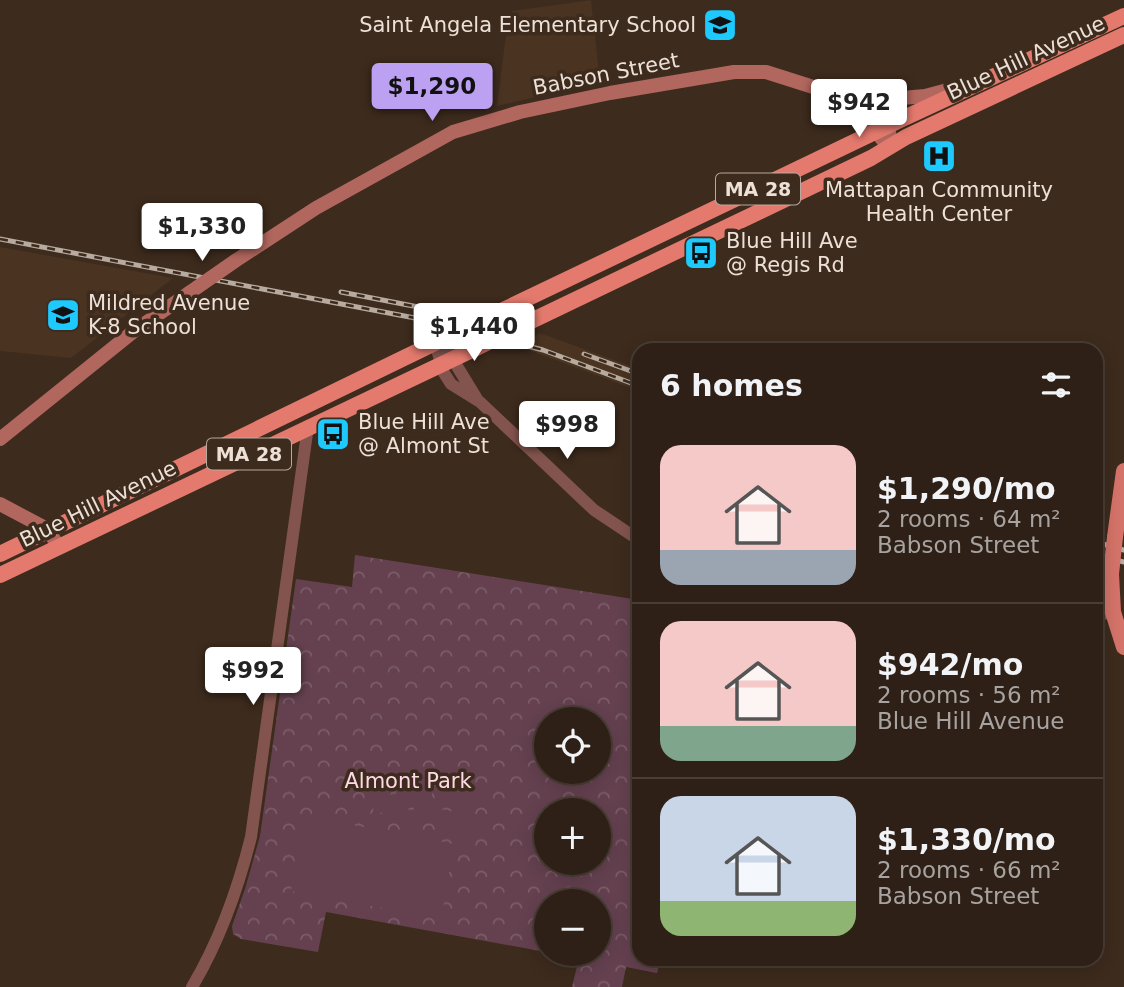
<!DOCTYPE html>
<html lang="en">
<head>
<meta charset="utf-8">
<style>
	:root { --surface:#2e2016; --page:#3a2d23; --text:#f1f3f6; --muted:#a7a3a1; --line:#493e35; --accent:#bca0f2 }
	body { margin:0; font-family:"DejaVu Sans",sans-serif; background:var(--page); color:var(--text); height:100vh; display:flex; flex-direction:column; font-size:26px; white-space:nowrap }
	* { box-sizing:border-box; margin:0 }
	p { font-size:23px; color:var(--muted) }
	.icon { flex:none; width:38px; height:38px; fill:none; stroke:currentColor; stroke-width:2; stroke-linecap:round; stroke-linejoin:round }
	.map { position:relative; flex:1; overflow:hidden }
	.panel { position:absolute; left:632px; top:343px; width:471px; height:623px; display:flex; flex-direction:column; background:var(--surface); border-radius:21px; box-shadow:0 4px 18px #0003,0 0 0 2px var(--line) }
	.panel>* { flex:none }
	.fabs { position:absolute; left:534px; top:707px; display:grid; gap:14px }
	.fabs a { display:grid; place-items:center; width:77px; height:77px; border-radius:50%; background:var(--surface); box-shadow:0 4px 18px #0003,0 0 0 2px var(--line); font-size:35px }
	.price { position:absolute; translate:-50% -60px; padding:0 16px; border-radius:7px; background:#fff; color:#222; font-size:23px; line-height:46px; filter:drop-shadow(0 2px 4px #0008) }
	.price::after { content:''; position:absolute; left:50%; top:42px; width:21px; height:16px; margin-left:-10px; background:inherit; clip-path:polygon(0 0,100% 0,50% 100%) }
	.price.on { background:var(--accent); color:#111 }
	ul { padding:0; list-style:none }
	li { display:flex; align-items:center; gap:21px; height:175px; padding:0 28px }
	li+li { border-top:2px solid var(--line) }
	li span { display:grid; place-items:center; flex:none; width:196px; height:140px; border-radius:21px; color:#555 }
	li>.icon { margin-inline-start:auto }
	span .icon { width:84px; height:84px; fill:#fffc; stroke-width:1 }
	li b { font-size:30px }
	h2 { display:flex; justify-content:space-between; align-items:center; height:84px; padding:0 28px; font-size:30px }
	.map>svg:first-child { display:block }
	.built { fill:#4a3320 }
	.park { fill:url(#park-crowns); fill-rule:evenodd }
	.garden { fill:#654150 }
	.lines { fill:none; stroke-linecap:round; stroke-linejoin:round }
	.tertiary { stroke:#83544e; stroke-width:12 }
	.secondary { stroke:#b1665e; stroke-width:14 }
	.primary { stroke:#d47369; stroke-width:16 }
	.trunk { stroke:#e47a6e; stroke-width:16 }
	.rail-casing { stroke:#b7aa9f; stroke-width:5 }
	.rail { stroke:#3d2b1d; stroke-width:2.5; stroke-dasharray:8; stroke-linecap:butt }
	.secondary-bridge { stroke:#b1665e; stroke-width:14 }
	.primary-bridge { stroke:#d47369; stroke-width:16 }
	.trunk-bridge { stroke:#e47a6e; stroke-width:16 }
	.labels { text-anchor:middle; dominant-baseline:central; stroke-width:7; stroke-linejoin:round; paint-order:stroke }
	.shield { fill:#3d2b1d; stroke:#b8aa9f; stroke-width:2 }
	.shield-label { font-size:19px; font-weight:bold; fill:#ece0d7 }
	.poi-label { font-size:21px; fill:#ece0d7; stroke:#3d2b1d; text-anchor:start }
	.street-label { font-size:21px; fill:#ece0d7; stroke:#3d2b1d }
	.park-label { font-size:21px; fill:#fed8e6; stroke:#3d2b1d }
</style>
</head>
<body>
<div class="map">
<svg width="1124" height="987" viewBox="0 0 1124 987">
	<defs>
		<pattern id="park-crowns" width="20" height="18" patternUnits="userSpaceOnUse" patternTransform="scale(1.75)"><rect width="20" height="18" fill="#654150"/><path d="M2 6a3 3 0 1 1 6 0M12 15a3 3 0 1 1 6 0" fill="none" stroke="#7b5c68"/></pattern>
	</defs>
	<rect width="100%" height="100%" fill="#3d2b1d"/>
	<path class="built" d="M591,0L600,82L497,106L505,42L512,11Z
		M0,247L173,278L71,358L0,351Z
		M540,333L639,369V391L515,345Z"/>
	<path class="park" d="M355,555L639,600V959H660L657,973L626,967L622,987H572L579,958L557,954H598V901H546V952L326,912L318,952L241,939L233,934L232,926L245,889L260,836L296,579L352,587ZM546,719H598V772H546ZM546,810H598V863H546Z"/>
	<path class="garden" d="M379,779L393,782L387,814L373,811Z
		M398,782L413,785L407,818L392,815Z
		M443,783L478,790L474,811L439,804Z
		M418,786L433,789L427,821L412,819Z
		M439,809L473,815L470,836L435,830Z
		M304,816L454,844L441,919L291,891Z
		M639,958L660,959L657,973L638,969Z"/>
	<g class="lines">
		<path class="tertiary" d="M441,340L477,399
			M435,343L444,373L451,384L480,402L594,510L639,540
			M1096,615L1113,612
			M192,987C220,940 238,889 251,837L308,426"/>
		<path class="secondary" d="M851,99L862,109L882,139
			M868,101L925,96L959,87
			M235,261L316,208L453,132L520,112L610,93L734,72H766L851,99L873,104L880,111L888,126L891,146
			M0,439L134,331L189,293
			M0,504L49,530L58,547"/>
		<path class="primary" d="M1115,537L1124,471
			M1111,574L1113,612L1124,647"/>
		<path class="trunk" d="M497,313L902,119L1124,16
			M529,322L871,158L906,137L1124,35
			M0,554L441,340
			M0,575L476,348"/>
		<g class="rail-casing">
			<path id="rail" d="M0,239L436,322L543,350L639,386
				M341,292L439,311L505,329
				M584,354L639,374
				M1096,542L1124,550
				M1096,555L1124,562"/>
		</g>
		<use href="#rail" class="rail"/>
		<path class="secondary-bridge" d="M189,293L235,261"/>
		<path class="primary-bridge" d="M1111,574L1115,537"/>
		<path class="trunk-bridge" d="M441,340L497,313
			M476,348L529,322"/>
	</g>
	<defs>
		<g id="school-square" transform="scale(1.75)"><rect x="-9" y="-9" width="18" height="18" rx="4" fill="#1dc9fd" stroke="#3d2b1d"/><path d="M0-5L7-2L0 1L-7-2ZM-4 1L0 2.5L4 1V4Q0 6-4 4Z" fill="#111"/></g>
		<g id="hospital-square" transform="scale(1.75)"><rect x="-9" y="-9" width="18" height="18" rx="4" fill="#1dc9fd" stroke="#3d2b1d"/><path d="M-5-5h3v3.5h4V-5h3V5h-3V1.5h-4V5h-3Z" fill="#111"/></g>
		<g id="bus-square" transform="scale(1.75)"><rect x="-9" y="-9" width="18" height="18" rx="4" fill="#1dc9fd" stroke="#3d2b1d"/><path d="M-5-6H5V4H4V6H2V4H-2V6H-4V4H-5ZM-3.5-4V0h7V-4ZM-3.5 1.2v1.5H-2V1.2ZM2 1.2v1.5H3.5V1.2Z" fill="#111"/></g>
	</defs>
	<g fill-rule="evenodd">
		<use href="#school-square" x="720" y="25"/>
		<use href="#hospital-square" x="939" y="156"/>
		<use href="#bus-square" x="701" y="253"/>
		<use href="#school-square" x="63" y="315"/>
		<use href="#bus-square" x="333" y="434"/>
	</g>
	<g class="labels">
		<g class="shield">
			<rect x="716" y="173.5" width="84" height="31" rx="5"/>
			<rect x="207" y="438.5" width="84" height="31" rx="5"/>
		</g>
		<g class="shield-label">
			<text x="758" y="189">MA 28</text>
			<text x="249" y="454">MA 28</text>
		</g>
		<g class="poi-label">
			<text x="696" y="25" text-anchor="end">Saint Angela Elementary School</text>
			<text x="939" y="190" text-anchor="middle">Mattapan Community<tspan x="939" dy="24">Health Center</tspan></text>
			<text x="726" y="241">Blue Hill Ave<tspan x="726" dy="24">@ Regis Rd</tspan></text>
			<text x="88" y="303">Mildred Avenue<tspan x="88" dy="24">K-8 School</tspan></text>
			<text x="358" y="422">Blue Hill Ave<tspan x="358" dy="24">@ Almont St</tspan></text>
		</g>
		<g class="street-label">
			<text transform="translate(1026 58) rotate(-25)">Blue Hill Avenue</text>
			<text transform="translate(606 74) rotate(-11)">Babson Street</text>
			<text transform="translate(98 504) rotate(-26)">Blue Hill Avenue</text>
		</g>
		<g class="park-label">
			<text x="408" y="781">Almont Park</text>
		</g>
	</g>
</svg>
<div class="fabs">
<a><svg class="icon" aria-label="locate" viewBox="0 0 24 24"><circle cx="12" cy="12" r="6"/><path d="M12 2v4M12 18v4M2 12h4M18 12h4"/></svg></a>
<a>+</a>
<a>−</a>
</div>
<b class="price on" style="left:432px;top:123px">$1,290</b>
<b class="price" style="left:859px;top:139px">$942</b>
<b class="price" style="left:202px;top:263px">$1,330</b>
<b class="price" style="left:474px;top:363px">$1,440</b>
<b class="price" style="left:567px;top:461px">$998</b>
<b class="price" style="left:253px;top:707px">$992</b>
<section class="panel">
<h2>6 homes<svg class="icon" aria-label="filters" viewBox="0 0 24 24"><path d="M4 7h16M4 17h16"/><circle cx="9" cy="7" r="2"/><circle cx="15" cy="17" r="2"/></svg></h2>
<ul>
<li><span style="background:linear-gradient(#f6c9c9 75%,#9aa5b1 0)"><svg class="icon" aria-label="home" viewBox="0 0 24 24"><path d="M3 11l9-7 9 7M6 9v11h12V9"/></svg></span><div><b>$1,290/mo</b><p>2 rooms · 64 m²</p><p>Babson Street</p></div></li>
<li><span style="background:linear-gradient(#f6c9c9 75%,#7fa58c 0)"><svg class="icon" aria-label="home" viewBox="0 0 24 24"><path d="M3 11l9-7 9 7M6 9v11h12V9"/></svg></span><div><b>$942/mo</b><p>2 rooms · 56 m²</p><p>Blue Hill Avenue</p></div></li>
<li><span style="background:linear-gradient(#c9d6e8 75%,#8fb573 0)"><svg class="icon" aria-label="home" viewBox="0 0 24 24"><path d="M3 11l9-7 9 7M6 9v11h12V9"/></svg></span><div><b>$1,330/mo</b><p>2 rooms · 66 m²</p><p>Babson Street</p></div></li>
</ul>
</section>
</div>
</body>
</html>
